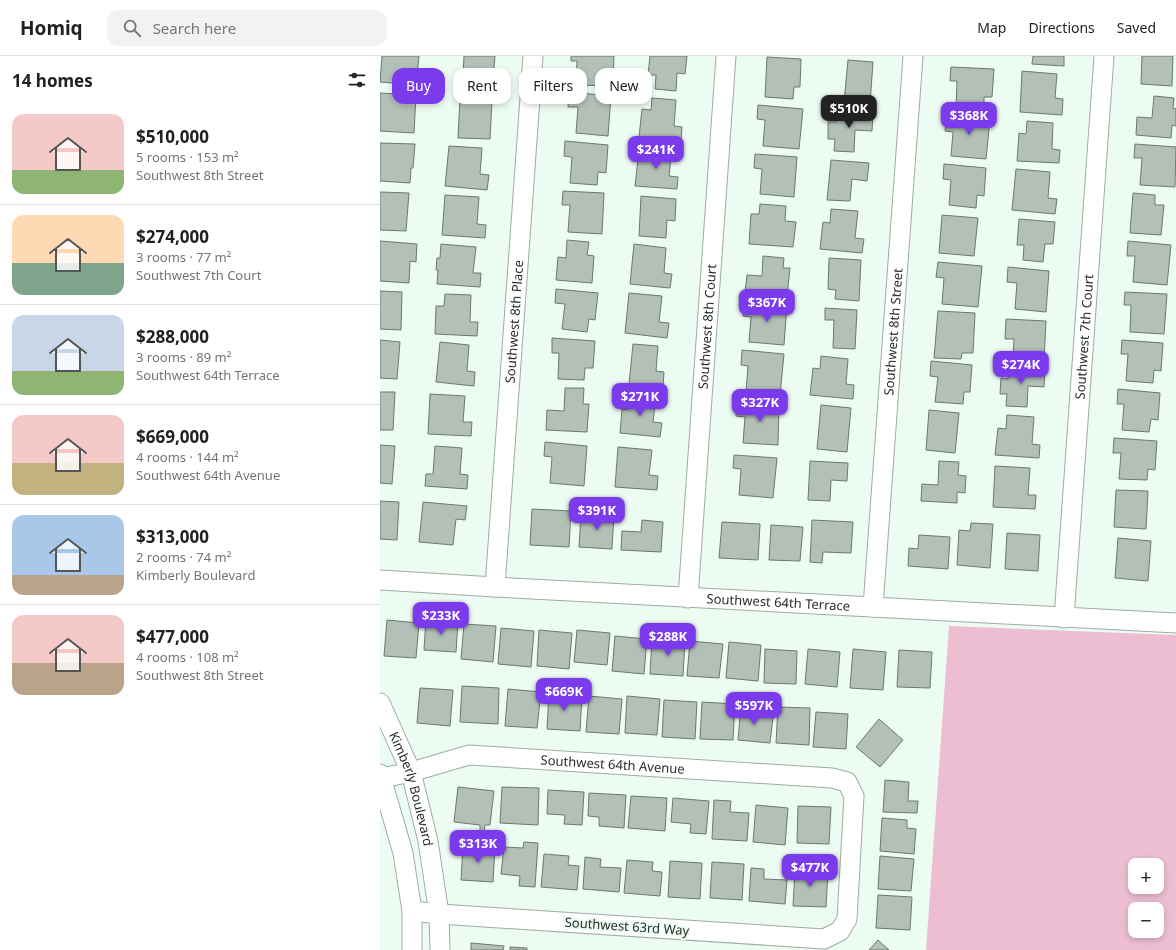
<!DOCTYPE html>
<html lang="en">
<head>
<meta charset="utf-8">
<style>
	:root { --surface:#fff; --page:#f2f2f2; --text:#202124; --muted:#757577; --line:#e0e0e0; --accent:#7c3aed }
	body { margin:0; font-family:"Noto Sans",sans-serif; background:var(--page); color:var(--text); height:100vh; display:flex; flex-direction:column; font-size:15px; white-space:nowrap }
	* { box-sizing:border-box; margin:0 }
	p { font-size:13px; color:var(--muted) }
	.icon { flex:none; width:22px; height:22px; fill:none; stroke:currentColor; stroke-width:2; stroke-linecap:round; stroke-linejoin:round }
	.map { position:relative; flex:1; overflow:hidden }
	.panel { display:flex; flex-direction:column; background:var(--surface); width:380px }
	.panel>* { flex:none }
	.top-card { position:absolute; left:12px; top:12px; width:380px; height:36px; display:flex; gap:8px }
	.buttons { position:absolute; left:748px; top:802px; display:grid; gap:8px }
	.buttons a { display:grid; place-items:center; width:36px; height:36px; border-radius:8px; background:var(--surface); box-shadow:0 2px 6px #0003; font-size:20px }
	.price { position:absolute; translate:-50% -34px; padding:0 9px; border-radius:8px; background:var(--accent); color:#fff; font-size:13px; line-height:26px; filter:drop-shadow(0 1px 2px #0008) }
	.price::after { content:''; position:absolute; left:50%; top:24px; width:12px; height:9px; margin-left:-6px; background:inherit; clip-path:polygon(0 0,100% 0,50% 100%) }
	.price.active { background:#222; color:#fff }
	ul { padding:0; list-style:none }
	li { display:flex; align-items:center; gap:12px; height:100px; padding:0 12px }
	li+li { border-top:1px solid var(--line) }
	li span { display:grid; place-items:center; flex:none; width:112px; height:80px; border-radius:12px; color:#555 }
	li>.icon { margin-inline-start:auto }
	span .icon { width:48px; height:48px; fill:#fffc; stroke-width:1 }
	li b { font-size:17px }
	h2 { display:flex; justify-content:space-between; align-items:center; height:48px; padding:0 12px; font-size:17px }
	.tag { padding:0 14px; border-radius:12px; background:var(--surface); box-shadow:0 2px 6px #0003; font-size:14px; line-height:36px }
	.tag.active { background:var(--accent); color:#fff }
	header { display:flex; align-items:center; gap:24px; box-sizing:border-box; height:56px; padding:0 20px; background:var(--surface); border-bottom:1px solid var(--line) }
	header strong { font-size:19px }
	nav { display:flex; gap:22px; margin-inline-start:auto; font-size:14px }
	.search { width:280px; height:36px; background:var(--page); display:flex; align-items:center; gap:10px; box-sizing:border-box; padding:0 14px; border-radius:12px; color:var(--muted); font-size:15px }
	main { display:flex; flex:1; min-height:0 }
	.map>svg:first-child { display:block }
	.green { fill:#edbdd1; fill-rule:evenodd }
	.building { fill:#b2c0b8; stroke:#6a7870 }
	.lines { fill:none; stroke-linecap:round; stroke-linejoin:round }
	.minor-casing { stroke:#9eaca4; stroke-width:21 }
	.minor { stroke:#fff; stroke-width:19 }
	.labels { text-anchor:middle; dominant-baseline:central; stroke-width:4; stroke-linejoin:round; paint-order:stroke }
	.street-label { font-size:13px; fill:#272d2a; stroke:#edfcf3 }
</style>
</head>
<body>
<header>
<strong>Homiq</strong>
<div class="search"><svg class="icon" aria-label="search" viewBox="0 0 24 24"><circle cx="10" cy="10" r="6"/><path d="M15 15l6 6"/></svg>Search here</div>
<nav><a>Map</a><a>Directions</a><a>Saved</a></nav>
</header>
<main>
<section class="panel">
<h2>14 homes<svg class="icon" aria-label="filters" viewBox="0 0 24 24"><path d="M4 7h16M4 17h16"/><circle cx="9" cy="7" r="2"/><circle cx="15" cy="17" r="2"/></svg></h2>
<ul>
<li><span style="background:linear-gradient(#f6c9c9 70%,#8fb573 0)"><svg class="icon" aria-label="home" viewBox="0 0 24 24"><path d="M3 11l9-7 9 7M6 9v11h12V9"/></svg></span><div><b>$510,000</b><p>5 rooms · 153 m²</p><p>Southwest 8th Street</p></div></li>
<li><span style="background:linear-gradient(#ffd9b3 60%,#7fa58c 0)"><svg class="icon" aria-label="home" viewBox="0 0 24 24"><path d="M3 11l9-7 9 7M6 9v11h12V9"/></svg></span><div><b>$274,000</b><p>3 rooms · 77 m²</p><p>Southwest 7th Court</p></div></li>
<li><span style="background:linear-gradient(#c9d6e8 70%,#8fb573 0)"><svg class="icon" aria-label="home" viewBox="0 0 24 24"><path d="M3 11l9-7 9 7M6 9v11h12V9"/></svg></span><div><b>$288,000</b><p>3 rooms · 89 m²</p><p>Southwest 64th Terrace</p></div></li>
<li><span style="background:linear-gradient(#f6c9c9 60%,#c2b280 0)"><svg class="icon" aria-label="home" viewBox="0 0 24 24"><path d="M3 11l9-7 9 7M6 9v11h12V9"/></svg></span><div><b>$669,000</b><p>4 rooms · 144 m²</p><p>Southwest 64th Avenue</p></div></li>
<li><span style="background:linear-gradient(#a9c7e8 75%,#b9a48a 0)"><svg class="icon" aria-label="home" viewBox="0 0 24 24"><path d="M3 11l9-7 9 7M6 9v11h12V9"/></svg></span><div><b>$313,000</b><p>2 rooms · 74 m²</p><p>Kimberly Boulevard</p></div></li>
<li><span style="background:linear-gradient(#f6c9c9 60%,#b9a48a 0)"><svg class="icon" aria-label="home" viewBox="0 0 24 24"><path d="M3 11l9-7 9 7M6 9v11h12V9"/></svg></span><div><b>$477,000</b><p>4 rooms · 108 m²</p><p>Southwest 8th Street</p></div></li>
</ul>
</section>
<div class="map">
<svg width="796" height="894" viewBox="0 0 796 894">
	<rect width="100%" height="100%" fill="#edfcf3"/>
	<path class="green" d="M569,570L796,579V894H546ZM755,809H777V831H755ZM755,853H777V875H755Z"/>
	<path class="building" d="M2,0H39L36,29L0,26Z
		M84,0H115L112,35L75,32L76,19L83,20Z
		M191,0H234L233,30L196,29L197,5H191Z
		M270,0H307L305,18L297,17L296,35L275,33L276,19H268Z
		M653,0H684V10L652,8Z
		M762,0H793L792,30L761,28Z
		M387,1L421,3L420,31H414L413,43L385,41Z
		M468,4L493,6L490,48L464,46Z
		M571,11L614,13L612,41H604V53L576,51L577,25H570Z
		M642,15L677,18L675,42L683,43L682,59L640,56Z
		M189,36L231,40L228,80L196,77L198,51H188Z
		M0,37L36,39L34,77L0,75Z
		M774,40L794,42L793,52L796,53V70L792,69L791,82L756,79L757,61L772,62Z
		M80,42L112,44L110,83L78,82Z
		M272,42L296,44L294,70L302,71L301,85L259,81L262,53L271,54Z
		M378,49L423,53L419,93L383,90L385,64L377,63Z
		M457,55L493,56L492,75L475,74L474,96L454,95L455,83H448V66H456Z
		M567,59L610,63L606,103L571,100L573,76L565,75Z
		M647,65L673,67L672,93L680,94L679,107L637,105L639,77L646,78Z
		M185,85L228,89L226,117L218,116L217,129L190,127L192,101L184,100Z
		M0,87L35,88L33,112H31L30,127L0,125Z
		M755,88L796,91L795,131L760,129L762,102H754Z
		M69,90L102,92L100,118L109,119L107,134L65,130Z
		M267,91L292,93L289,120L298,121L297,133L255,130L258,103L266,104Z
		M375,98L417,101L414,141L380,138L382,113L374,112Z
		M451,104L489,107L487,125L472,123L470,145L447,144Z
		M564,108L606,112L604,140L597,139L596,152L569,149L571,124L563,123Z
		M636,113L670,116L668,142L677,143L675,158L632,154Z
		M183,135L224,137L222,178L188,176L190,149H182Z
		M0,136L29,137L26,175L0,174Z
		M753,137L775,139V149H784L781,179L750,177Z
		M65,139L99,141L97,168L106,169L105,182L62,179Z
		M261,140L296,143L295,165L287,164L286,182L259,180Z
		M380,148L406,150L405,165L416,166L413,191L369,188L371,158H379Z
		M451,153L478,155L475,182L484,183L482,197L440,193L443,166L450,167Z
		M562,159L598,162L594,200L559,197Z
		M639,163L675,166L673,188H665L663,206L643,204L644,189H637Z
		M187,184L209,186L207,199L214,200L212,227L176,224L178,201L186,202Z
		M0,185L37,188L36,206L30,205L29,227L0,225Z
		M748,185L791,189L787,229L753,226L755,200H747Z
		M61,188L96,191L93,217H101L100,231L57,228L58,214H56L57,202H60Z
		M254,188L286,192L284,217L292,218L290,232L250,228Z
		M383,200L404,202L403,212H410L407,240L365,236L367,219L382,220Z
		M449,202L481,204L479,245L455,243L456,234L448,233Z
		M558,206L602,210L598,251L562,248L564,222L556,221Z
		M628,211L669,215L666,256L635,253L637,227L627,226Z
		M176,233L218,237L215,264L209,263L207,276L182,273L185,248L175,247Z
		M0,235L22,236L21,274L0,273Z
		M745,236L787,238L784,278L750,276L751,249H744Z
		M249,237L282,240L279,266L289,267L287,282L245,277Z
		M65,238L91,239L90,266H98L97,280L55,278L56,250H64Z
		M364,246L407,249L404,289L369,286L371,261L363,260Z
		M445,252L477,254L475,293L453,292L454,264H445Z
		M558,255L595,257L593,297H582L581,303L554,302Z
		M626,263L666,265L664,304L633,302L634,283H625Z
		M172,282L215,285L213,312H205L204,324L178,323L179,297H172Z
		M0,284L20,286L17,323L0,322Z
		M742,284L783,287L781,315L774,314L773,327L746,325L748,298H741Z
		M60,286L89,289L87,315L95,316L94,330L56,326Z
		M253,288L278,290L276,315L284,316L283,331L249,328Z
		M362,294L404,298L400,339L366,336L368,310L361,309Z
		M441,300L468,303L466,328L474,329L473,343L430,339L433,312L440,313Z
		M551,305L592,309L590,336H584L583,348L555,346L558,321L550,320Z
		M629,311L665,313L664,331L648,330L647,351L626,350L627,338H620L621,322L628,323Z
		M185,332H204L203,348H209L207,376L166,374L167,354L184,355Z
		M738,333L780,337L778,364L771,363L769,376L742,374L744,348H737Z
		M0,336H15L13,374H0Z
		M50,338L85,340L83,366H92L91,380L48,378Z
		M250,339L276,341L273,366L282,367L280,381L240,377L242,353L248,354Z
		M357,346L399,348L398,389L363,387L365,361L356,360Z
		M441,349L471,352L467,396L437,393Z
		M549,354L579,357L575,397L546,394Z
		M627,359L654,361L652,388L660,389L659,402L615,399L618,372L626,373Z
		M734,382L777,385L775,414L768,413L767,424L739,423L741,397H733Z
		M165,386L207,390L204,430L170,427L172,401L164,400Z
		M0,389L15,390L12,428L0,427Z
		M55,390L82,392L80,418L88,419L87,433L45,430L46,418H53Z
		M238,391L272,394L269,419L278,420L277,434L235,431Z
		M354,399L397,402L393,442L359,439L361,413L353,412Z
		M430,405L468,407L467,425L451,424L450,445L428,444Z
		M559,405L579,406L578,419L586,420L585,437L577,436V447L541,445L542,428L558,429Z
		M615,410L650,412L648,439H656L655,453L613,451Z
		M736,434L768,435L766,473L734,471Z
		M0,445L19,446L17,484L0,483Z
		M43,446L87,450L85,464L76,463L73,489L39,486Z
		M152,453L191,455L189,491L150,489Z
		M201,457L234,458L232,493L199,491Z
		M262,464L283,466L281,496L241,494L242,475L261,476Z
		M432,464L473,466L471,497L443,496L442,507L430,506Z
		M342,466L380,468L378,504L339,502Z
		M591,467L613,468L610,512L577,509L579,474L590,475Z
		M391,469L423,471L420,505L389,504Z
		M627,477L660,479L658,515L625,513Z
		M539,479L570,481L568,513L528,510L529,492L538,493Z
		M738,482L771,485L768,525L735,522Z
		M46,563L78,565L76,596L44,594Z
		M7,564L39,567L36,602L4,600Z
		M84,568L116,570L113,606L81,603Z
		M121,572L154,575L151,611L118,608Z
		M159,574L192,577L189,613L157,610Z
		M197,574L230,577L227,609L194,606Z
		M235,580L267,583L264,618L232,615Z
		M272,582L305,584L303,620L270,618Z
		M310,585L343,588L339,622L307,620Z
		M349,586L381,589L378,625L346,622Z
		M385,593L417,595L416,628L384,627Z
		M428,593L460,596L457,631L425,628Z
		M473,593L506,596L503,634L470,632Z
		M519,594L552,596L550,632L517,631Z
		M82,630L119,632L118,668L80,666Z
		M40,632L73,634L70,670L37,667Z
		M128,633L161,636L157,672L125,670Z
		M169,637L202,639L200,675L167,673Z
		M209,640L242,643L239,678L206,676Z
		M247,640L280,643L277,679L245,677Z
		M284,644L317,646L315,683L282,681Z
		M322,646L355,648L353,684L320,683Z
		M361,649L377,650V659L393,661L390,687L358,684Z
		M398,651L430,652L429,689L396,687Z
		M436,656L468,658L466,693L433,691Z
		M499,663L523,684L500,711L476,691Z
		M505,724L529,726L528,745H538L537,757L503,756Z
		M78,731L114,735L110,769H105L104,775H100V769L74,766Z
		M122,731L159,732L158,769L120,767Z
		M168,734L204,736L202,769L184,768L185,759L167,758Z
		M209,737L246,739L244,772L219,770V761L208,760Z
		M251,740L287,742L285,775L248,772Z
		M293,742L329,745L326,778L310,777L311,768L291,766Z
		M334,744L351,745L350,756L369,757L367,785L332,783Z
		M376,749L408,752L405,789L373,786Z
		M418,750L451,751L449,788L417,787Z
		M502,762L527,764V772L536,773L534,798L500,795Z
		M144,786L158,787L155,831L139,830L140,820L121,818L124,791L143,792Z
		M83,789L115,791L113,826L81,824Z
		M164,798L189,800L188,809L199,810L197,834L161,831Z
		M500,800L534,803L531,835L498,833Z
		M205,801L221,803L220,811L241,812L239,836L203,833Z
		M247,804L273,806L272,815L282,816L280,840L244,837Z
		M290,805L322,807L320,843L288,841Z
		M332,806L364,808L362,844L330,842Z
		M371,812L384,813V823L407,824L405,848L369,845Z
		M415,814L448,815L446,851L413,850Z
		M498,839L532,841L530,874L496,872Z
		M498,884L509,894H489Z
		M91,887L124,890L123,894H91Z
		M130,891L147,892V894H130Z"/>
	<g class="lines">
		<g class="minor-casing">
			<g id="minor">
				<path id="s1" d="M0,524L115,531L796,567"/>
				<path id="s2" d="M115,531L153,0"/>
				<path id="s3" d="M308,542L346,0"/>
				<path id="s4" d="M493,551L533,0"/>
				<path id="s5" d="M684,562L724,0"/>
				<path id="s6" d="M0,647L31,716L48,785L59,858L60,894"/>
				<path d="M0,718L23,797L32,855V894"/>
				<path id="s7" d="M2,722L31,716L89,699L452,722L467,726L474,740L467,863L460,875L444,883L59,858L32,855"/>
			</g>
		</g>
		<use href="#minor" class="minor"/>
	</g>
	<g class="labels">
		<g class="street-label">
			<text stroke="none"><textPath href="#s2" startOffset="266">Southwest 8th Place</textPath></text>
			<text stroke="none"><textPath href="#s3" startOffset="272">Southwest 8th Court</textPath></text>
			<text stroke="none"><textPath href="#s4" startOffset="276">Southwest 8th Street</textPath></text>
			<text stroke="none"><textPath href="#s5" startOffset="282">Southwest 7th Court</textPath></text>
			<text stroke="none"><textPath href="#s1" startOffset="399">Southwest 64th Terrace</textPath></text>
			<text stroke="none"><textPath href="#s7" startOffset="234">Southwest 64th Avenue</textPath></text>
			<text stroke="none"><textPath href="#s6" startOffset="92">Kimberly Boulevard</textPath></text>
			<text transform="translate(247 870) rotate(4)">Southwest 63rd Way</text>
		</g>
	</g>
</svg>
<div class="buttons">
<a>+</a>
<a>−</a>
</div>
<b class="price active" style="left:469px;top:73px">$510K</b>
<b class="price" style="left:589px;top:80px">$368K</b>
<b class="price" style="left:276px;top:114px">$241K</b>
<b class="price" style="left:387px;top:267px">$367K</b>
<b class="price" style="left:641px;top:329px">$274K</b>
<b class="price" style="left:260px;top:361px">$271K</b>
<b class="price" style="left:380px;top:367px">$327K</b>
<b class="price" style="left:217px;top:475px">$391K</b>
<b class="price" style="left:61px;top:580px">$233K</b>
<b class="price" style="left:288px;top:601px">$288K</b>
<b class="price" style="left:184px;top:656px">$669K</b>
<b class="price" style="left:374px;top:670px">$597K</b>
<b class="price" style="left:98px;top:808px">$313K</b>
<b class="price" style="left:430px;top:832px">$477K</b>
<div class="top-card">
<a class="tag active">Buy</a>
<a class="tag">Rent</a>
<a class="tag">Filters</a>
<a class="tag">New</a>
</div>
</div>
</main>
</body>
</html>
